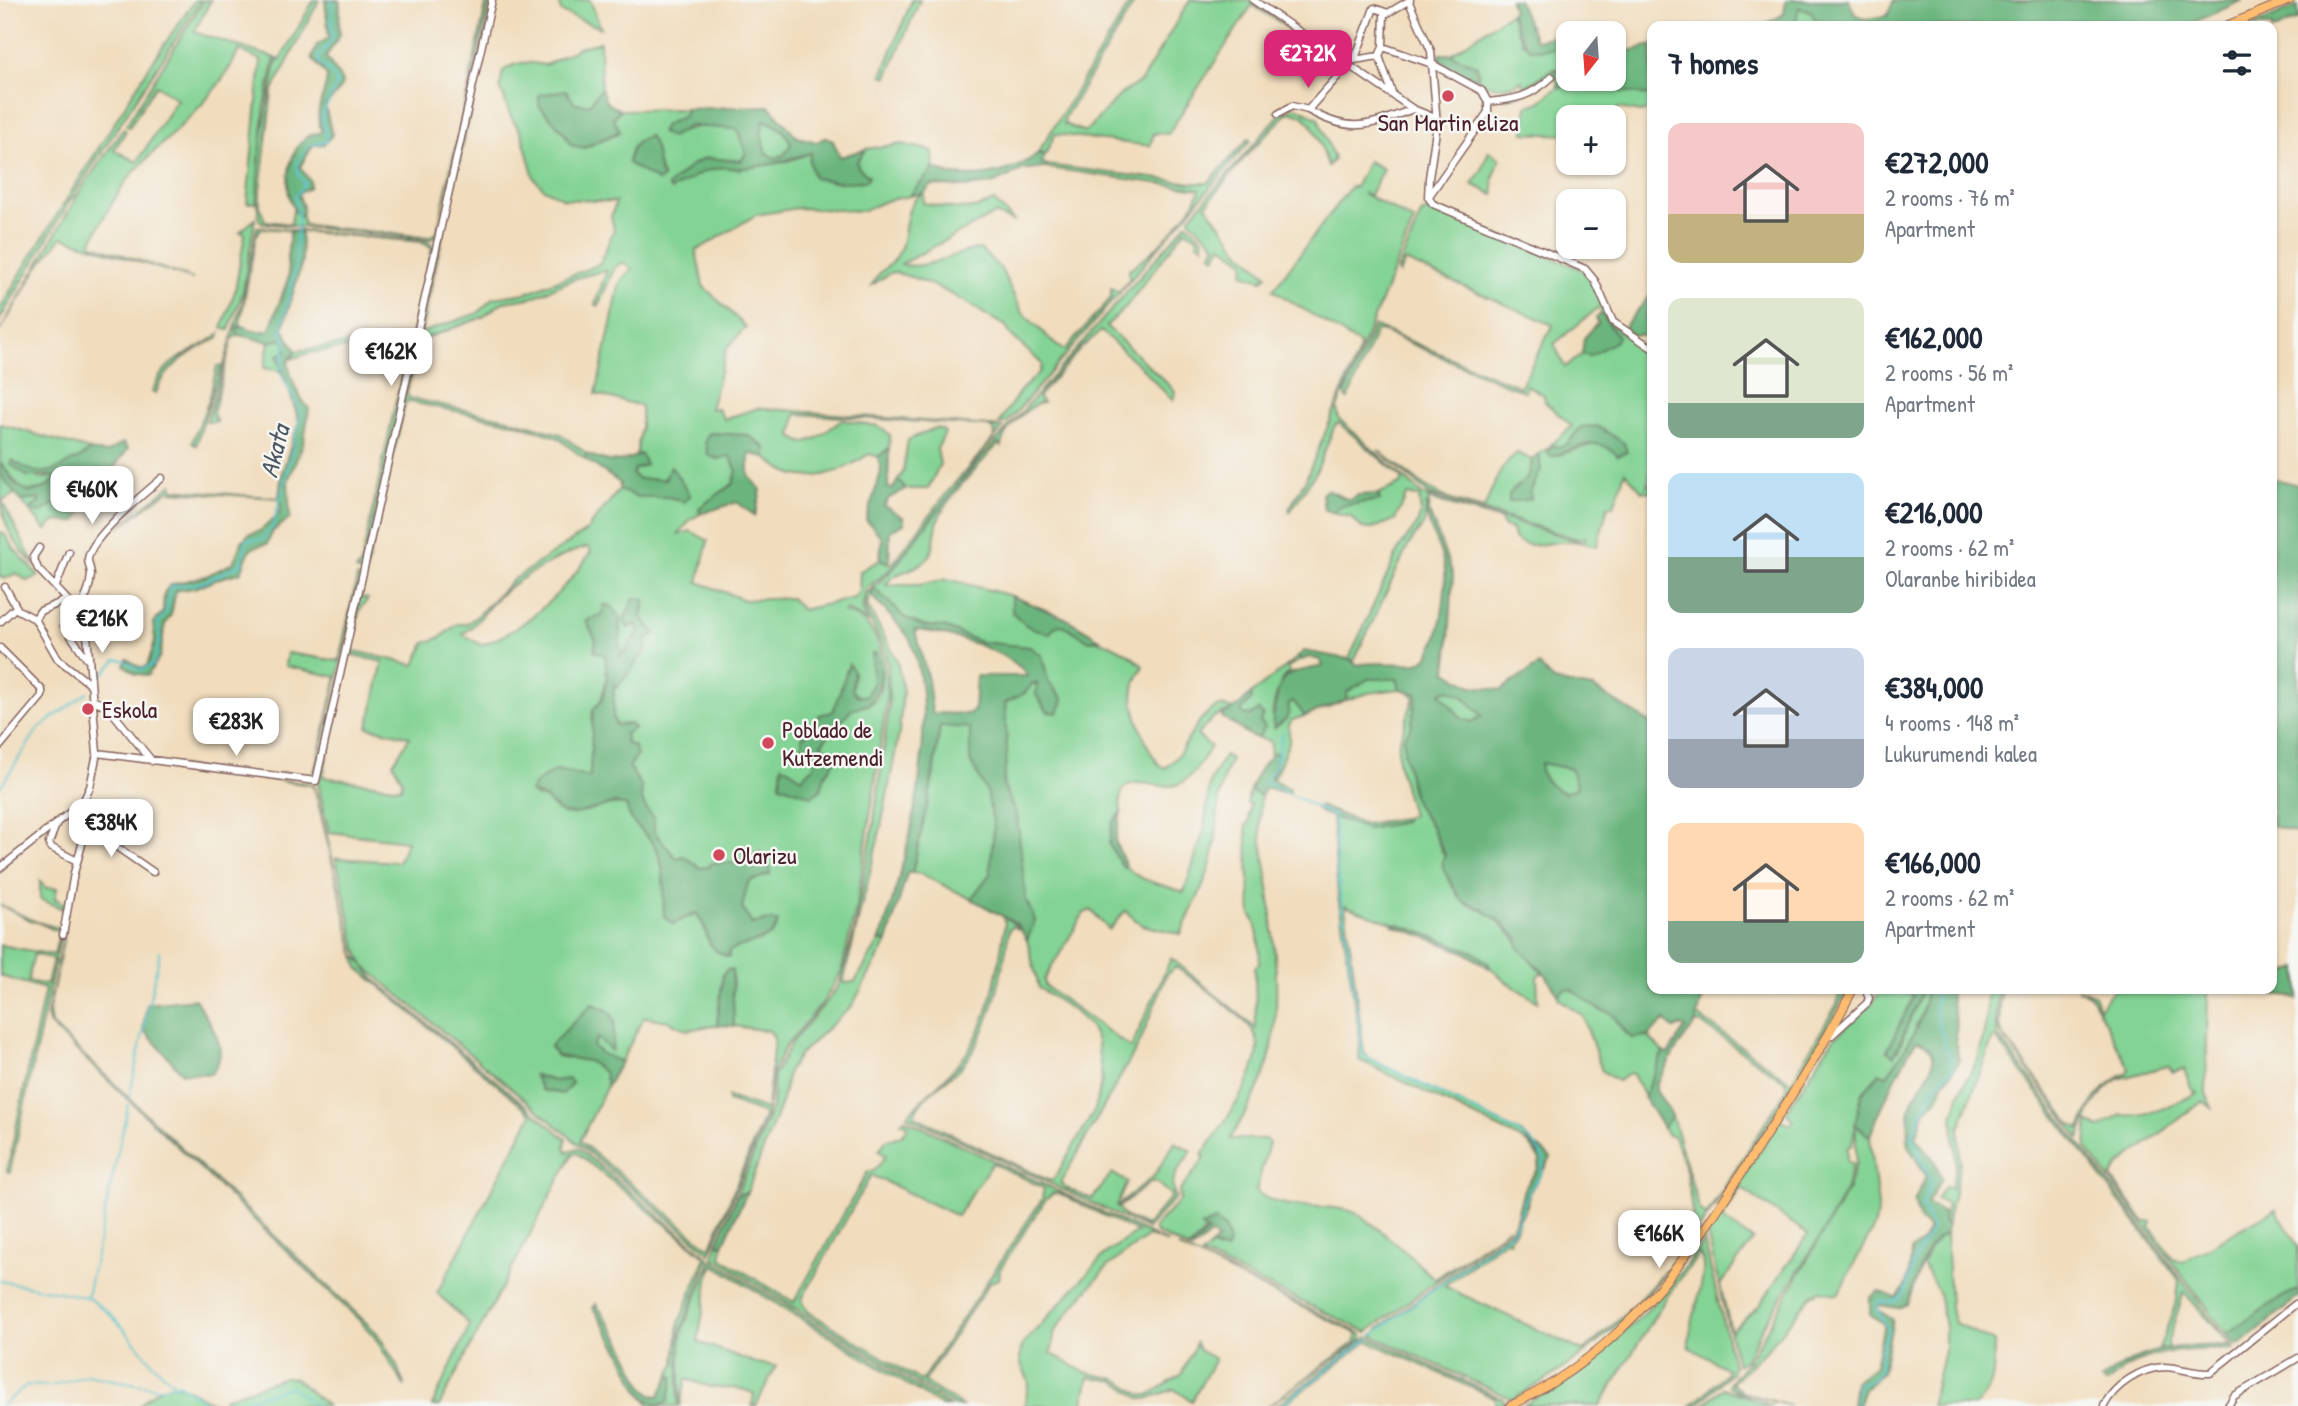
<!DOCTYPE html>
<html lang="en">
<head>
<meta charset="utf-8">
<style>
	:root { --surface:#fff; --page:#f2f2f3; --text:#1f2937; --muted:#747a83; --accent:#db2777 }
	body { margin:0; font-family:"Patrick Hand",sans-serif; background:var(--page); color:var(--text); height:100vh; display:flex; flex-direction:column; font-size:26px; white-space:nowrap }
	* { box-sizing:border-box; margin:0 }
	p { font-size:23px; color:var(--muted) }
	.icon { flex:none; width:38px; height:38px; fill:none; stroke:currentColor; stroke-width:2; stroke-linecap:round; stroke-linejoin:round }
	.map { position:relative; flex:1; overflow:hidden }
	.details { position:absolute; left:1647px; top:21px; width:630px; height:973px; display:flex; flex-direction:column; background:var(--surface); border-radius:14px; box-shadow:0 2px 5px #0004 }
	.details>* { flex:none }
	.needle { width:46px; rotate:197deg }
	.controls { position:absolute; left:1556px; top:21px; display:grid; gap:14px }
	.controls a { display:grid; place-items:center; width:70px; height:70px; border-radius:14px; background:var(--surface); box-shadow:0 2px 5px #0004; font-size:35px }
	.price { position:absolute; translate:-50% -60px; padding:0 16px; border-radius:14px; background:#fff; color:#222; font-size:23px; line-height:46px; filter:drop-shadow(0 2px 4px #0008) }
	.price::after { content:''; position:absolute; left:50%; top:42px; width:21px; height:16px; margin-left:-10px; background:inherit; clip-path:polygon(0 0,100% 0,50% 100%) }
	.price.current { background:var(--accent); color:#fff }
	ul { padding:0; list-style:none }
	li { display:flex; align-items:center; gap:21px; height:175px; padding:0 21px }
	li span { display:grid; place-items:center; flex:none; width:196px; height:140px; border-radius:14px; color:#555 }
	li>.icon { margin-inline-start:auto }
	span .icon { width:84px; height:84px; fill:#fffc; stroke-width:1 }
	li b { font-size:30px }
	h2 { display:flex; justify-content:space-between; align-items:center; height:84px; padding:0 21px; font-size:30px }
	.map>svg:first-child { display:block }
	.green { fill:#83d394; stroke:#667960; stroke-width:2; fill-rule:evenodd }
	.forest { fill:#6ab57e; stroke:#5a6a54; stroke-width:2; fill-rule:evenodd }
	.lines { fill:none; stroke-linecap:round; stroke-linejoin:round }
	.stream { stroke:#54c1cb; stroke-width:2 }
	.minor-casing { stroke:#84625e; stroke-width:9 }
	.major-casing { stroke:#84625e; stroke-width:10 }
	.minor { stroke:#fff; stroke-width:6 }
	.major { stroke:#fdbc70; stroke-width:8 }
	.poi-dot { fill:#d1495b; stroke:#f6f6f2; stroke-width:2.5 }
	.labels { text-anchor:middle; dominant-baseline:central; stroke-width:5; stroke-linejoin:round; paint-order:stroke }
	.poi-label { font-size:24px; fill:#4a1f2b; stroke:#f6f6f2; text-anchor:start }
	.water-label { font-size:26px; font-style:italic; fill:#4e5863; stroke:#f6f6f2 }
</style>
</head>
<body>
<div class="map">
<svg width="2298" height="1406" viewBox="0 0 2298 1406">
	<rect width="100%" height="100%" fill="#f6f6f2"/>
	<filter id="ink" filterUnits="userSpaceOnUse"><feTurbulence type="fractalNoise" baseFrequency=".0143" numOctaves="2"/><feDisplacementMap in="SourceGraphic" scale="14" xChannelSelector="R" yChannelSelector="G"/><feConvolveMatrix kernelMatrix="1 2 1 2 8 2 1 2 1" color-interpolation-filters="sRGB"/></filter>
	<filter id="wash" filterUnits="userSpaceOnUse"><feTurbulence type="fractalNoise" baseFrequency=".00686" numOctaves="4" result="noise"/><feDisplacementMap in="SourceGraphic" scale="28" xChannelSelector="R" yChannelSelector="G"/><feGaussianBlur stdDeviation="1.57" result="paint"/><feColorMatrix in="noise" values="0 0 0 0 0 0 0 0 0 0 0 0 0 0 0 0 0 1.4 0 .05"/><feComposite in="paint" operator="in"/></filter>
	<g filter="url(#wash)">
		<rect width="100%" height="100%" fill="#f1ddbe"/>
		<path class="green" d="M195,0H201L69,202L0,319V309L22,271L151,64Z
			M204,0H211L194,32L275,58L264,111L256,203H247L261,60L239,50C216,101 170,133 133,173C119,188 99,225 91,244L193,279L62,237L38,267L0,331L80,191L123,129L126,131L114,150L137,162L177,99L156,85L129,127L126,125Z
			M314,0H319L272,92L260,190V207L265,221L291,224L293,210L302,217L304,225L429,237L437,232L487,0H490L436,237L431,239L263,223L259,220C252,171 267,108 277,59L280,60Z
			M493,0L483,56L421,333L478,313L493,298L526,293L600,264L614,229L611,217L616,202L564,199L544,189L534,178L522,134L511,117L500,87L503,71C520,60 527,62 546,65L580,47L600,42L601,88L589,105L574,103L566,90L539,95V105L565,134L571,145L584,148L620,132L613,118L620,110L686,109L684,116L665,125L661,133L671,137C693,124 712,124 737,129L746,153L741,161L706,158L693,164L668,186L671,189L703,172L724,166L738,169L785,162L811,153L809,161L814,178L841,182L866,181L869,177L858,167L857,161L866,149L902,144L933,151C933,156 934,165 933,169C931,181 916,186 910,196L885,201L863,211L797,208L756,215L696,251L703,286L746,327L727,348L710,409L717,408L724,419L758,408L1003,427L894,566L866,589L862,609L868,622L846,609L844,612C883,622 886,665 887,699L857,905L841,972L824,1001L785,1047L773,1071L767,1115L710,1253L364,966L356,948L336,858L398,862L407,841L329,832L318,783ZM649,136C660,151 654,164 663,177L658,181L628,163C630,148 635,141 649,136ZM623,262L632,269L620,282L596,394L641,406V427L636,456L641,454L646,465L635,469L632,474L638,479H665L671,467L690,496L684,502L669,497H638L619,490L586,531L513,580L476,617L466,624H457L441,637L425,643L415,665L350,650L360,609L368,599L361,597L362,589L406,401L518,424L557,437L584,458L587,454L560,434L508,419L409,398L407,393L421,340L483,317L503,302L531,298L576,278L607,270L595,304L598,306L615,267ZM796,414L987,426L994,429L995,437L949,490L892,564L880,560L860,571L859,591L854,598L802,610L791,598L745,600L698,582L708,541L691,531L679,534L690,520L700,514L699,508L733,484L737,471L730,456L718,459L708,455L705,441L709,433L748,435L766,448V457C797,489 835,477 869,454L878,457L889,448L890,435L878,426L842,420L817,438L803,443L792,437ZM588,547L591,552C567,589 523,632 481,645L463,634C479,623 487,607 501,594C521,577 563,553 588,547ZM634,598L645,600L642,618L655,633L646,641V650L617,687L614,683L613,717L616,725L630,724L634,728L625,734L626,743L634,747L637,755L629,767L641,786C640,801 644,807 654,818V832L676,858L684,857L700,868L709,867L712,863H740L760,852L762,860L770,868V873L748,882L742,908L752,924L769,920L778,922C773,945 746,941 729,951V957C699,947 713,931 695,913L673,924L664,916C663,894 666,870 657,850C648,831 629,827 627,806C602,799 578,819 562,813C555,811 551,802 545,799C538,796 536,798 531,792L536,783L556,770L590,777L593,710L601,700L607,677L605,655L594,651L596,640L586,621L603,614V605L611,606L620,618V658L639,632L636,624L628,628L624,620ZM876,653C882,668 886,696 868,705C862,707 857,706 851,710C839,719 829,732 821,744L837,758L825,775L821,790L812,796L780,784L782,766L802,778L814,766V757L802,748V737L816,727L819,715L833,712L849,665L854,673L852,690L858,696H866L873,684L872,654ZM348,654L383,662L368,727L410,737L393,763L402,780L401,788L323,777ZM728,969L732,970L734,1026L770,1031L774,1039L767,1110L728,1097V1101L765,1114L711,1246H707L580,1141L607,1086L605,1072L588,1061L557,1056L550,1047L592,1004L608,1010L615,1020L612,1050L597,1038L592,1046L602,1054L621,1062L644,1017L669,1021L687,1030L717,1025L723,974ZM535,1075L554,1081L569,1079L572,1083L562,1094L542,1090Z
			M559,0H590L601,28L561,12Z
			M912,0H920L887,77L882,75Z
			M1132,0H1136L1065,117L1064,124L1085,132L1121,94L1141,81L1190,0H1250L1314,44L1252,5L1168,134L1154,133L1150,146L1055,134L1045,155L1038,153Z
			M1798,7L1810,11L1820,26H1795Z
			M1510,13L1522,43L1568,46V68L1553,69L1525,87L1522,81C1505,89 1494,89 1478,80L1479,71L1451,54Z
			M1558,87H1595L1652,96V109L1641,112L1618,108L1614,118L1568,117V135L1524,133L1527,106L1538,103Z
			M1296,107L1318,118L1334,159L1328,166C1320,145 1315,112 1288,112L1245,157L1206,205L1241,252L1267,275L1262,280L1243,274L1245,262L1221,245L1215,257L1211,253L1216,245L1191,221L1190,217L1281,113Z
			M764,120C776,124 787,131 791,144L784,155L775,158L766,153L761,133Z
			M1249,138L1251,140L1007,423H999L1020,391L1040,372L1042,364L1011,335L1005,325C988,318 982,311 967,303C945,290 916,277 892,272L872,285C881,267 889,268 897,256C910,237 899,205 924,193L923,203C949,208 969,214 994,201L1015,222L995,214L901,264C925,272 955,251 980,249L1001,269L1022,312L1057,346L1065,350L1111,298V288L1119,292L1129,280V269C1149,258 1195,211 1200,189L1047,168L1048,165L1192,183H1208Z
			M1489,151L1500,159L1493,179L1494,195L1472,184L1481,171Z
			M1368,161L1383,169L1370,195L1363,193L1414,221L1337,408L1339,419L1423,495L1582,542L1585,540V537L1578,539L1429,494L1378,450L1427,488L1451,500L1484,509C1491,491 1500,464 1517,453L1532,460C1531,475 1527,483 1514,489L1530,491C1536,482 1543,465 1539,454L1548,448V453L1557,455L1598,443H1624L1571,438L1567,445L1557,448L1551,445L1572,426L1545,402L1544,395L1526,385L1525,391L1511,387L1384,332L1376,331L1348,399L1345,394L1374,326L1520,387L1553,325L1405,261L1399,274L1397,272L1421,214L1432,209L1581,269C1596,283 1598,301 1608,318C1616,333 1637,342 1652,351V468L1647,486L1652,483V492L1642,491L1625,472L1614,506H1608L1597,546C1588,544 1578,541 1568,541C1549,541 1530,552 1514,538L1512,529L1504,527L1501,520L1428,499L1430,509L1427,505L1424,523L1408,546L1354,661L1349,659L1399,549L1417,524L1421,513L1419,496L1407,495L1395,520L1371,529L1362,528L1351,517L1332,512L1341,506L1380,500L1378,494L1402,483V478L1339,423L1335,425L1316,472L1290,512L1289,509L1306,479L1360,349L1359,344L1273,290L1351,186L1355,188ZM1598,308L1615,333L1590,356L1582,354L1565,367L1554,344Z
			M255,219L243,291L229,330L222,328L235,291L245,234L240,232Z
			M1187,223L1202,237L1203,246L1197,242L1198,237L1185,230L1124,309L1106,326L1170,386L1175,392L1173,401L1141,367L1101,331L1081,348L1038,397L1043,403C1029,404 1001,432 1001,447L998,444C979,466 956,488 941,513C933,527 937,548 927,559C915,572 894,570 886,585H919L948,579L1012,596V612L1063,625L1090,641C1107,638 1131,655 1143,666C1137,676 1133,686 1133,698C1134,714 1150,761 1164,768C1188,755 1191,716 1220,706L1235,709L1214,717L1197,735L1211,747C1202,760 1194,777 1179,784C1157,794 1114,762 1121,813L1113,822L1109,844C1130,881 1144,879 1184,892L1204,830L1210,781L1225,755L1231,759C1213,797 1221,817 1213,854C1207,883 1192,907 1181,934L1142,925L1125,911L1109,930L1091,910L1084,913L1044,980L1045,986L1131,1048L1171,958L1256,1028L1255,967L1259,964C1261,950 1258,926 1251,914L1246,825L1249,823L1250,804L1247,803L1250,790L1261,796C1256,828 1266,859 1269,891C1274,939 1281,1000 1272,1047C1266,1079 1247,1111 1230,1139H1266L1269,1143L1256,1191C1280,1213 1321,1202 1350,1211C1369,1216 1418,1264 1435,1279L1510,1227L1367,1332L1202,1255L1211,1246L1218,1250L1225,1228L1215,1221L1189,1249L1156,1233L1154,1228L1181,1199L1179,1192L1205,1157L1202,1155C1218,1131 1271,1062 1255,1034C1246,1016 1194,980 1176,967L1167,974L1139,1044L1061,1182L1066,1188L1092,1199L1112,1173L1127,1182L1116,1207L1154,1176L1175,1142L1192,1151C1183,1164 1165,1182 1176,1197L1147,1229L907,1116C923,1096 944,1081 960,1062C990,1027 999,967 1005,924L1003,915L1022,931L1012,926L1009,930C1003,971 991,1030 965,1062C951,1080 920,1094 914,1116L1050,1181L1054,1179L1095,1110L1102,1079L1097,1041L1090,1026L1074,1011L1039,988L1027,940L1035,920L1026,901L1017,816L1003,785L1007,752L1005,702L1032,683L1063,699L1048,681L1042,656L1030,648L980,642L944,627L923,626L905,618L880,594L872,590L867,605L897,660L903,692L899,733L881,827L843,983L855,982L880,940L887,942L852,1006L800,1054L788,1072L782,1100L747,1192L737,1195L772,1109L774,1075L792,1042L833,994L840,982L854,932L874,822L889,706L888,664L884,648L865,610L866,594L894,568L957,486ZM1151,1182H1156L1172,1196L1146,1226L1124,1216L1118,1208Z
			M257,227L426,241L434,247L362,573L356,570L361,564L409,340L309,353L291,359L296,351L412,334L432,248L421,242L262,228L256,236L240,324L242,326H238V335L232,339L213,414L217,422H207L242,304Z
			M220,333L219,338C195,348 164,367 156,393L152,392C168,352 192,357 220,333Z
			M281,339L285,342L286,353L278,355L281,371L264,368L269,342Z
			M222,365L196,445L192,443L209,400L217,366Z
			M0,424L90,450C82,459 55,476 42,475C32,473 20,467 10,464L42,479L54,476L56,479L45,488L24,492L0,462Z
			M935,428L943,430L945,433L937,449L940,464L928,489H906L898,480L903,472L908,440Z
			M0,474L16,493L2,501L35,566C5,534 0,517 0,474Z
			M172,484L173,489L279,498L168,491L118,528Z
			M80,495L87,503L75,522L55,521L46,530L21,501L39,499V503L31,509C49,508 62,500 80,495Z
			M0,532L4,533L15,550L39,576L27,581L16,573L5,579L0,577Z
			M357,577L360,578L315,777L280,773L309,776L314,774L337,677L285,666L287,653L339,661Z
			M1298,657L1301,660L1287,667L1289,672C1278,682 1268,715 1275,728L1288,717L1289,703L1293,701L1305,716L1292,720L1289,725V742L1273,781L1271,779L1276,766L1275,753L1270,756L1271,742L1258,738L1265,727L1250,716L1243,715L1241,711L1252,699L1251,694Z
			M1368,679H1397L1400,689L1368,693L1346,700L1347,692Z
			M1408,690L1417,694L1411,727L1404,738L1410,785L1415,803L1432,828L1465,903C1509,917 1514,944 1542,973L1537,976L1538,1002L1505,981L1474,952L1345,906L1364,1052L1368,1058L1521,1133L1536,1149L1540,1160L1529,1144L1513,1135L1359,1060L1360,1039L1338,896L1332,817L1368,829L1403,822L1405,818L1412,815L1398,763V745L1414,697Z
			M1449,690L1461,695L1483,715L1472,722L1462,719L1439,692Z
			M957,725L970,728V761L987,792L994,827L990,874L971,899L921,874L912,873L933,778L940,726Z
			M1541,762L1571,769L1577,788L1564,793C1552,787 1537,778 1541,762Z
			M178,766L312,784L318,797L354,953L375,980L566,1139L565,1148L568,1152L578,1148L707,1256L709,1258L680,1333L678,1406H650L638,1389L647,1399L659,1405L674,1378L670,1375L675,1363L679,1323L706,1257L577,1153L572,1155L439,1406H432L470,1325L437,1293L532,1114L358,968L315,790L311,785Z
			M40,881L46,888H57L55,899L64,903L63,909L40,899Z
			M0,905L30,920L62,929L10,1172L7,1171L45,989L0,976V945L54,955L59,932ZM34,954L53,959L47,985L28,981Z
			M65,931L49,1010L51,1024L377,1333L396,1364L405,1387L374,1336L358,1319L50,1025L47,1016Z
			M1570,988L1598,1009L1611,1013L1626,1034L1648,1036L1663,1052L1644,1097L1633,1074L1630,1073L1618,1081L1602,1071L1583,1016L1558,998L1563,990Z
			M1840,989H1844V997C1816,1051 1784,1100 1751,1151C1682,1257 1628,1339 1512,1399L1373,1336L1379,1328L1512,1229L1516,1219L1519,1220L1516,1230L1509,1238L1510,1241L1505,1240L1444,1286L1583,1351C1626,1316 1662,1278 1695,1233L1687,1174L1674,1137L1668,1135L1663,1128L1672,1116L1699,1208L1706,1216L1787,1089V1083L1701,1023L1695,1024L1698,1016L1791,1082L1837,1004Z
			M1882,989H1909L1913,997L1887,1051H1898L1921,989H1927L1922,1017L1915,1025C1915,1043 1898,1061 1887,1075L1880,1073L1862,1093L1852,1145L1847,1148V1162L1853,1163L1846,1189L1822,1234L1763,1326L1746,1360L1737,1365L1707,1233L1780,1120L1791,1124L1793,1120L1786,1112L1833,1039L1872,1003ZM1741,1188L1808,1234L1759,1306L1731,1331L1720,1285L1753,1240L1722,1219Z
			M1987,989H1998L1995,1021L1998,1036L2231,1345L2184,1292L2167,1344L2168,1348L2159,1349L2177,1300L2179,1280L1996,1038H1993L1959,1129L1960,1164L1947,1224L1943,1222L1947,1204L1936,1199L1945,1187L1951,1188L1956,1164L1953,1116L1960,1092L1978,1059L1986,1023Z
			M2001,989L1999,1026L2003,1035L2070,1123L2080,1129C2090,1103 2101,1085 2127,1073L2129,1068L2091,996L2077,989L2094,994L2099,1008L2114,989H2208L2206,1093L2212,1108L2203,1101L2119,1165L2111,1178L2145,1222H2152L2150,1227L2173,1258L2182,1262L2276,1209L2298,1247V1290C2272,1299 2251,1321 2226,1333L2086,1148L2088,1121L2099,1128L2121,1115C2147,1118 2173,1105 2197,1093L2192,1090L2184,1069L2173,1072L2168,1066L2118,1079L2106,1088L2090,1110L2079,1138L2000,1032L1997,1026Z
			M905,1119L1168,1243L1148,1236L1107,1267L1072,1308L1055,1331L1051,1353L1084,1372L1117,1379L1142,1395H1149L1181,1375L1196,1343L1199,1350L1215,1359L1192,1401L1174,1389L1147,1399L1140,1398L1115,1381L1089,1377L1082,1406H1024L1029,1382C1023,1368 1016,1360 1023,1344L1106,1253L1137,1232L1060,1194L1054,1193L1046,1199L1000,1269L999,1279L990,1282L924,1381L929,1385L962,1406H955L713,1257L717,1244L723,1245L721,1258L794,1302L868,1171H874L886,1156L879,1151L886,1140C895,1139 906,1135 908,1125L901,1122ZM992,1163L1044,1188L1042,1199L921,1381L809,1312L802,1302L803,1297L871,1175L957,1216Z
			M1856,1125L1870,1137L1878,1207L1875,1225L1838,1294L1820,1291L1812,1295L1769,1347L1732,1383L1742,1392L1790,1406L1739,1392L1729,1386L1730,1382L1750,1359L1848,1189L1856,1163Z
			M1946,1234L1950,1307L1955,1323L1994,1342C1993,1371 1997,1386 1975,1406H1931L1945,1347V1327L1939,1293L1923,1265C1928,1252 1932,1239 1946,1234Z
			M1704,1240L1733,1365L1731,1373L1696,1406H1691L1725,1375L1727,1369L1689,1347C1687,1323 1713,1270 1699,1254L1666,1298L1600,1406L1524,1405C1596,1363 1658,1310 1704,1240Z
			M1178,1247L1362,1334V1339L1268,1406L1355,1342L1358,1334Z
			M712,1260L949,1406H942L714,1265L709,1275L698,1342L756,1363L776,1366L756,1406H752L754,1394C740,1386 735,1389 720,1388C710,1388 697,1382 686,1379L680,1406V1345L684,1326Z
			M1368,1337L1503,1399L1506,1402L1495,1406V1398L1368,1341L1282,1406H1276Z
			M284,1377L295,1378L327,1406H139C175,1368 182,1389 220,1406L225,1398Z
			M1723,1388L1772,1406H1702Z"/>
		<path class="forest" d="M325,0H339C342,11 337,22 340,34L326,57C342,83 352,79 325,106L332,135L324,144L313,145L300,167L310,181L309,188L298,193L303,207L302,217C280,204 286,150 307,137C312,133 317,135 322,131C312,110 326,97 327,76L312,58L317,45L329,38Z
			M1510,0H1518L1535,40L1568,34V46C1522,52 1530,56 1510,13L1513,10Z
			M1786,0H1848L1856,15L1865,19L1887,16L1894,0H2243L2186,26H1820L1810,11L1799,7L1795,26H1762L1784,14Z
			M2298,6V19L2272,31V26H2250Z
			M1652,45V96L1595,87H1558L1556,76L1539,83L1537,89L1505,99L1506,94C1531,89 1542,70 1568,68V79H1614V55Z
			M1440,54H1451L1477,66L1478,80L1474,77L1471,82L1449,71V66L1440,62Z
			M601,88L606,102L620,110L613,118L620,131L584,148L571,145L565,134L539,105V95L566,90L574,103L589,105Z
			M769,106L797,137L817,142L826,137L833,141L840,157L866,149L857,161L858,167L869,177L866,181L841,182L814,178L809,161L811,153L772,164L738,169L724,167L703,172L671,190L668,186L693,164L706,158L741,161L746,153L737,129L690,126L671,137L661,133L665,125L684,116L686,109ZM764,120C776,124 787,131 791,144L784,155L775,158L766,153L761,133Z
			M649,136C660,151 654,164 663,178L658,181L628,163C630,148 635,141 649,136Z
			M1038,153L1045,155L1042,163L1048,165L1047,168L1024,169L992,184L965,187L931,185L924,193L910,196C916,185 926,179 934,168C962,183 1015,175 1038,153Z
			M290,231L301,233L302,262L283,328L296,351L288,362C291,380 297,395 309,409L304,441L288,481L290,518L273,531L267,544C242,548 251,555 240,573C217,576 200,591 176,590L171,615L165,624L160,656L148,675L136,674L124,665L127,659L141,668L147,666L155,641L153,623L163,612L164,593L170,585L206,576L233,563L242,541L249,534L260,531L278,515L281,507L279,497L282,473L299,421L279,360L278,355L286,352L285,342L281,339L269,342L238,335L236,329L242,326L256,331H269L289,276L287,260Z
			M1652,293C1652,306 1647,308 1646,317C1645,325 1652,332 1652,341L1643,335H1632L1624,327Z
			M1601,314L1618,336L1616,341L1590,356L1582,354L1584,338L1598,323L1596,318Z
			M1597,426L1624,443L1627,452L1618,456C1596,433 1577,449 1551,457L1548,453L1551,445C1567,452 1571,437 1581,427Z
			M709,433L748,435L766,449V457L750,454L749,457V476L761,490L755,516L737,502L700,514L699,508L733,484L737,471L730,456L718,459L708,455L705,441Z
			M123,443L128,449L87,503L80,495L57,502L40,513L32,511L30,509L39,503V499L21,501L0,474V462L15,484L30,492L45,488L56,479L53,476H27L10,464L12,460C33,474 45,477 67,464C76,459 83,458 90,450L106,453Z
			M889,448L888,488L893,489L898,480L906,489L889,498L884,506L903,517L904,524L890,531L889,562L880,560L882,537L866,520L881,472L878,457Z
			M587,454C612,464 618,464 641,454L646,465L635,469L632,474L638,479H665L671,466L690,495L684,502L669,497H638L619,490L620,483L584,458Z
			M1539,454L1541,470L1530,491L1531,499L1509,502V495C1521,479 1530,485 1532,460Z
			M2272,478L2298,485V833L2272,826Z
			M1327,490L1349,500L1358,495L1378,494L1380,500L1341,506L1332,512L1324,510L1322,494Z
			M1426,504L1453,575L1447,672L1472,686L1501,690L1539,665L1553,681L1593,688L1652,724V989H1705L1695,1024L1675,1051L1656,1085V1090L1672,1116L1663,1128L1644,1097L1663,1052L1668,1054L1685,1028L1681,1026L1674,1029L1665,1020L1648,1036L1631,1038L1611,1013L1598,1009L1571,989L1563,990L1558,995L1546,975L1519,948L1518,939L1501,922L1480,908L1461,900L1444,871L1442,862L1445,855L1432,827L1415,803L1404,753V738L1411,727L1417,694L1400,689L1397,679H1368L1347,692L1346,700L1305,716L1293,701L1289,703L1288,717L1274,728C1271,720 1274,715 1275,707C1280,668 1289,674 1323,666L1320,660L1309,657L1301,660L1298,657L1304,651L1349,659L1357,665C1375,660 1410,667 1421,662C1440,654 1449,583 1444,565C1440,544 1425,525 1426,504ZM1449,690L1462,695L1482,716L1472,722L1462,719L1440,693ZM1541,763L1571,769L1577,788L1564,793C1552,787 1538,778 1541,763Z
			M875,589L905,618L923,626L944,627L980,642L1030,647L1042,656L1048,681L1063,700L1058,713L1048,712L1036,695L1037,683H1033L1025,693L1005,703L1007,753L1003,785L1017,816L1026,900L1035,920L1027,940L1017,924L971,899L990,874L994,827L987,792L970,761V728L940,726L930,793L912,873H907L887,942L880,940C908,857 942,726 911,642C906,629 881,609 870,593ZM915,630C945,632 1011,651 1028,676H976L974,711L967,714L932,713L928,680Z
			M1012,596L1065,618L1100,639L1090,641L1063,625L1056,626L1049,634L1027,626L1012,612Z
			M634,598L645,600L642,618L655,633L646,641V650L617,688L614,684L613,717L616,725L630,724L634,728L625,734L626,743L634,747L637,755L629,767L641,786C640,801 644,807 654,818V832L676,858L684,856L700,868L709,867L711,863H740L760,851L762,860L770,868V874L748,882L742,908L752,924L769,920L778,922C772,945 746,941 729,951V957C699,946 713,931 696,913L673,924L664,916C663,894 666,869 657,850C648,831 629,827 627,806L615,803L576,814L561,813L546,799L530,792L536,783L556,770L590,777L593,710L602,700L607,678L605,655L594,651L596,640L586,621L603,614V605L611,606L620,618V657L639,632L636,624L628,628L624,620Z
			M872,653H876C884,673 881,687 869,704L851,710L821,744L837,758L825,775L821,790L812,796L780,785L782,765L802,778L814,766V757L802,748V737L816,727L819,715L833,712L849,664L854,672L852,690L858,696H866L873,684Z
			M1251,694L1252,699L1241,711L1243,715L1250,716L1258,710L1263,715L1260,721L1265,727L1258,738L1251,736L1221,716L1240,705Z
			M1275,752L1278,756L1271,779L1290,789L1288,793L1265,788L1261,796L1250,790C1254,778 1265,760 1275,752Z
			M1319,806L1364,824L1405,818L1404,822L1368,829L1322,813L1316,809Z
			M1121,813L1115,841L1126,867L1123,868L1109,844L1113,822Z
			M1396,923L1474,952L1489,964V968L1464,952L1393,925Z
			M2298,968V999C2282,992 2267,997 2251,989H2272V977Z
			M728,969L732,970L734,1026L717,1025L723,974Z
			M1909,989H1921V993L1894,1056L1887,1051L1913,997Z
			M1927,989H1949L1957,1027L1955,1036L1959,1062L1943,1084L1937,1100L1925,1109L1916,1138L1934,1160L1942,1179L1927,1203L1945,1214L1943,1222L1947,1224L1946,1234C1923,1242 1916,1284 1907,1304L1898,1308L1878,1305V1310L1893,1320L1882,1373L1864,1389L1858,1406H1852L1855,1382L1875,1366L1884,1324L1870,1314V1298L1879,1291L1896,1298C1910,1285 1910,1268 1911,1250L1922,1243L1929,1229L1920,1221L1914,1201L1926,1176C1920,1162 1907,1152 1908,1137C1908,1127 1909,1108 1913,1099C1921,1083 1952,1052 1917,1041C1909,1047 1873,1124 1870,1137L1855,1124L1862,1093L1880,1073L1887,1075C1907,1048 1923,1022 1927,989Z
			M195,999C209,1023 233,1049 211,1074L182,1073L143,1029L147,1004Z
			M592,1004L608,1010L615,1020L612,1051L597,1038L593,1046L602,1054L621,1062L607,1086L604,1072L588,1061L557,1056L550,1046Z
			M534,1075L554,1081L569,1079L572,1083L563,1094L542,1090Z
			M1521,1133L1551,1158L1529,1193L1527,1206L1519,1220L1516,1219L1524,1189L1538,1169L1540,1160L1536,1149Z
			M747,1192L723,1245L717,1244L737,1195Z
			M1215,1221L1225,1228L1229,1244L1226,1251L1211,1246L1218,1239L1212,1234L1192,1250L1189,1249L1208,1232L1201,1227Z
			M2298,1290V1297L2241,1344L2235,1345L2226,1333C2251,1321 2272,1299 2298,1290Z
			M596,1304L621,1341L642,1385L651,1395L659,1396L670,1375L674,1378L668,1402L659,1405L646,1399L638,1389L621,1353L593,1308Z
			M2231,1345L2234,1349C2183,1351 2145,1346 2106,1384L2101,1380C2148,1344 2174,1347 2231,1345Z"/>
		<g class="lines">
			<path class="stream" d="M93,685L116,660H123L140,670L153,665L160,638L158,623L167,611L170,587L202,583L241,564L247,540L263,539L273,526L301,414L280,372L286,343L281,333L295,268L298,215L295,197L305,183L298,175L297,163L310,145L327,141L322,116L337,83L333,75L319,62V56L332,40V0
				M1283,732L1276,764L1265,782L1334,816L1338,881L1363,1055L1518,1132L1535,1144L1544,1160L1541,1174L1529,1191L1514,1230L1372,1335
				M0,787L38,729L88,692
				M129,1099L160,951
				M0,1281L86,1297C124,1318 140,1357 174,1383
				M87,1296L128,1105
				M1,1406L27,1385L52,1386L87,1375L158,1388L179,1384L211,1406
				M223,1406L291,1387L316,1406
				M1280,1406L1369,1338
				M1856,1406L1857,1384L1871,1381L1880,1371V1355L1888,1330L1876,1307L1879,1301C1907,1309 1907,1282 1914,1262C1918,1251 1927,1241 1932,1228L1922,1205L1931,1182L1912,1136L1933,1088L1953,1068L1935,1012L1937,989"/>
		</g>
	</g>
	<g filter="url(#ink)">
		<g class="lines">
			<g class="minor-casing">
				<path id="minor" d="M1253,0L1413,109L1435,118
					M1409,2L1431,51L1432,64L1482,91L1488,102
					M1384,13L1383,47L1379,56L1393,95
					M1383,47L1432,64L1437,124L1429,178L1428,197L1433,204L1585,269L1595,281L1613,322L1652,348
					M1354,60L1379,56
					M1308,110C1352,135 1371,125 1413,109
					M1278,114L1292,106L1308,110L1314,103L1356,56L1374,8L1388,13L1410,0
					M1429,196L1488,112V102C1517,99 1530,97 1552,77
					M56,586L69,552
					M5,587L18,610L35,619L58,659L91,685
					M78,611C85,601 90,587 91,575C91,570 88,564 88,559C91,536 144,494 162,478
					M80,617L72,618L64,626L87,659
					M35,619L40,611L67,600
					M0,622L16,607
					M0,648L42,690V696L0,746
					M93,700L108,707L152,761
					M97,753L316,781L492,0
					M56,825L49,843L50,847L77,861
					M85,825L153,872
					M0,868L83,802L90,787L97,753L87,634L78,611L38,569L33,557L39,548
					M63,935L74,873L85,834V825L77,809
					M1832,1035L1867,1003L1869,998L1865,989
					M2104,1406C2114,1385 2141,1368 2164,1367C2179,1367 2194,1374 2210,1373L2298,1302
					M2228,1406L2234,1396L2298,1358"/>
			</g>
			<g class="major-casing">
				<path id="major" d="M2226,26L2290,0
					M1510,1406C1630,1349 1688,1256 1757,1149C1791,1096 1825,1045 1853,989"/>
			</g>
			<use href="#minor" class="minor"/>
			<use href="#major" class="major"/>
		</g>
	</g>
	<g class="poi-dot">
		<circle cx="1448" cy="96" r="7"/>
		<circle cx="88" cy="709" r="7"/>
		<circle cx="768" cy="743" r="7"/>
		<circle cx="719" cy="855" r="7"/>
	</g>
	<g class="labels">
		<g class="poi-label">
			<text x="1448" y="122" text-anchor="middle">San Martin eliza</text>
			<text x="102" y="709">Eskola</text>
			<text x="782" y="729">Poblado de<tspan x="782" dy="28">Kutzemendi</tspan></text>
			<text x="733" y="855">Olarizu</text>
		</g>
		<g class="water-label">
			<text transform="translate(274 451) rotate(-76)">Akata</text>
		</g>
	</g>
</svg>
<div class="controls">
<a><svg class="needle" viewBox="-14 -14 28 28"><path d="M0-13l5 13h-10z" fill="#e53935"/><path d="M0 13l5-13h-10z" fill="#747a83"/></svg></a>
<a>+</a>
<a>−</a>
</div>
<b class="price current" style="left:1308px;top:90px">€272K</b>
<b class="price" style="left:391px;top:388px">€162K</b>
<b class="price" style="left:92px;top:526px">€460K</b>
<b class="price" style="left:102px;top:655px">€216K</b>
<b class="price" style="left:236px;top:758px">€283K</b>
<b class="price" style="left:111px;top:859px">€384K</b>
<b class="price" style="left:1659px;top:1270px">€166K</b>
<section class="details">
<h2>7 homes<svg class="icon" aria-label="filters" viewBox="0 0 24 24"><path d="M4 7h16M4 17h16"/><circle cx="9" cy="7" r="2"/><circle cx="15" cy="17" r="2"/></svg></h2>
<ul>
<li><span style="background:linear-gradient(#f6c9c9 65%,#c2b280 0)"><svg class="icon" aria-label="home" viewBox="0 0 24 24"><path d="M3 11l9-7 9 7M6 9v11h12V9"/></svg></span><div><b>€272,000</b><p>2 rooms · 76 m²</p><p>Apartment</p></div></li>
<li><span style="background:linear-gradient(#dfe7d0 75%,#7fa58c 0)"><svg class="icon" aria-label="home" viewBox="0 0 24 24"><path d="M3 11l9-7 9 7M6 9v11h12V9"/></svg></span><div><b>€162,000</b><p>2 rooms · 56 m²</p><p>Apartment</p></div></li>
<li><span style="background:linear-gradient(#bfe0f5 60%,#7fa58c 0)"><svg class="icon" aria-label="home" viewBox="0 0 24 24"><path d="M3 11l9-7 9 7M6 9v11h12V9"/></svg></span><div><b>€216,000</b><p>2 rooms · 62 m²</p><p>Olaranbe hiribidea</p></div></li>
<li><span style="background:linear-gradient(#c9d6e8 65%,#9aa5b1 0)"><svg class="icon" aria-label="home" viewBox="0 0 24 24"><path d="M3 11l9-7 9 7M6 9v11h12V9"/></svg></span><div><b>€384,000</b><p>4 rooms · 148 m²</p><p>Lukurumendi kalea</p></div></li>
<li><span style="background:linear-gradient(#ffd9b3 70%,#7fa58c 0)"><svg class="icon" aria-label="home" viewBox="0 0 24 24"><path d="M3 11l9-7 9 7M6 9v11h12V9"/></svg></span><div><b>€166,000</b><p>2 rooms · 62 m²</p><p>Apartment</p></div></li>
</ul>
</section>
</div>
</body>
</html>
